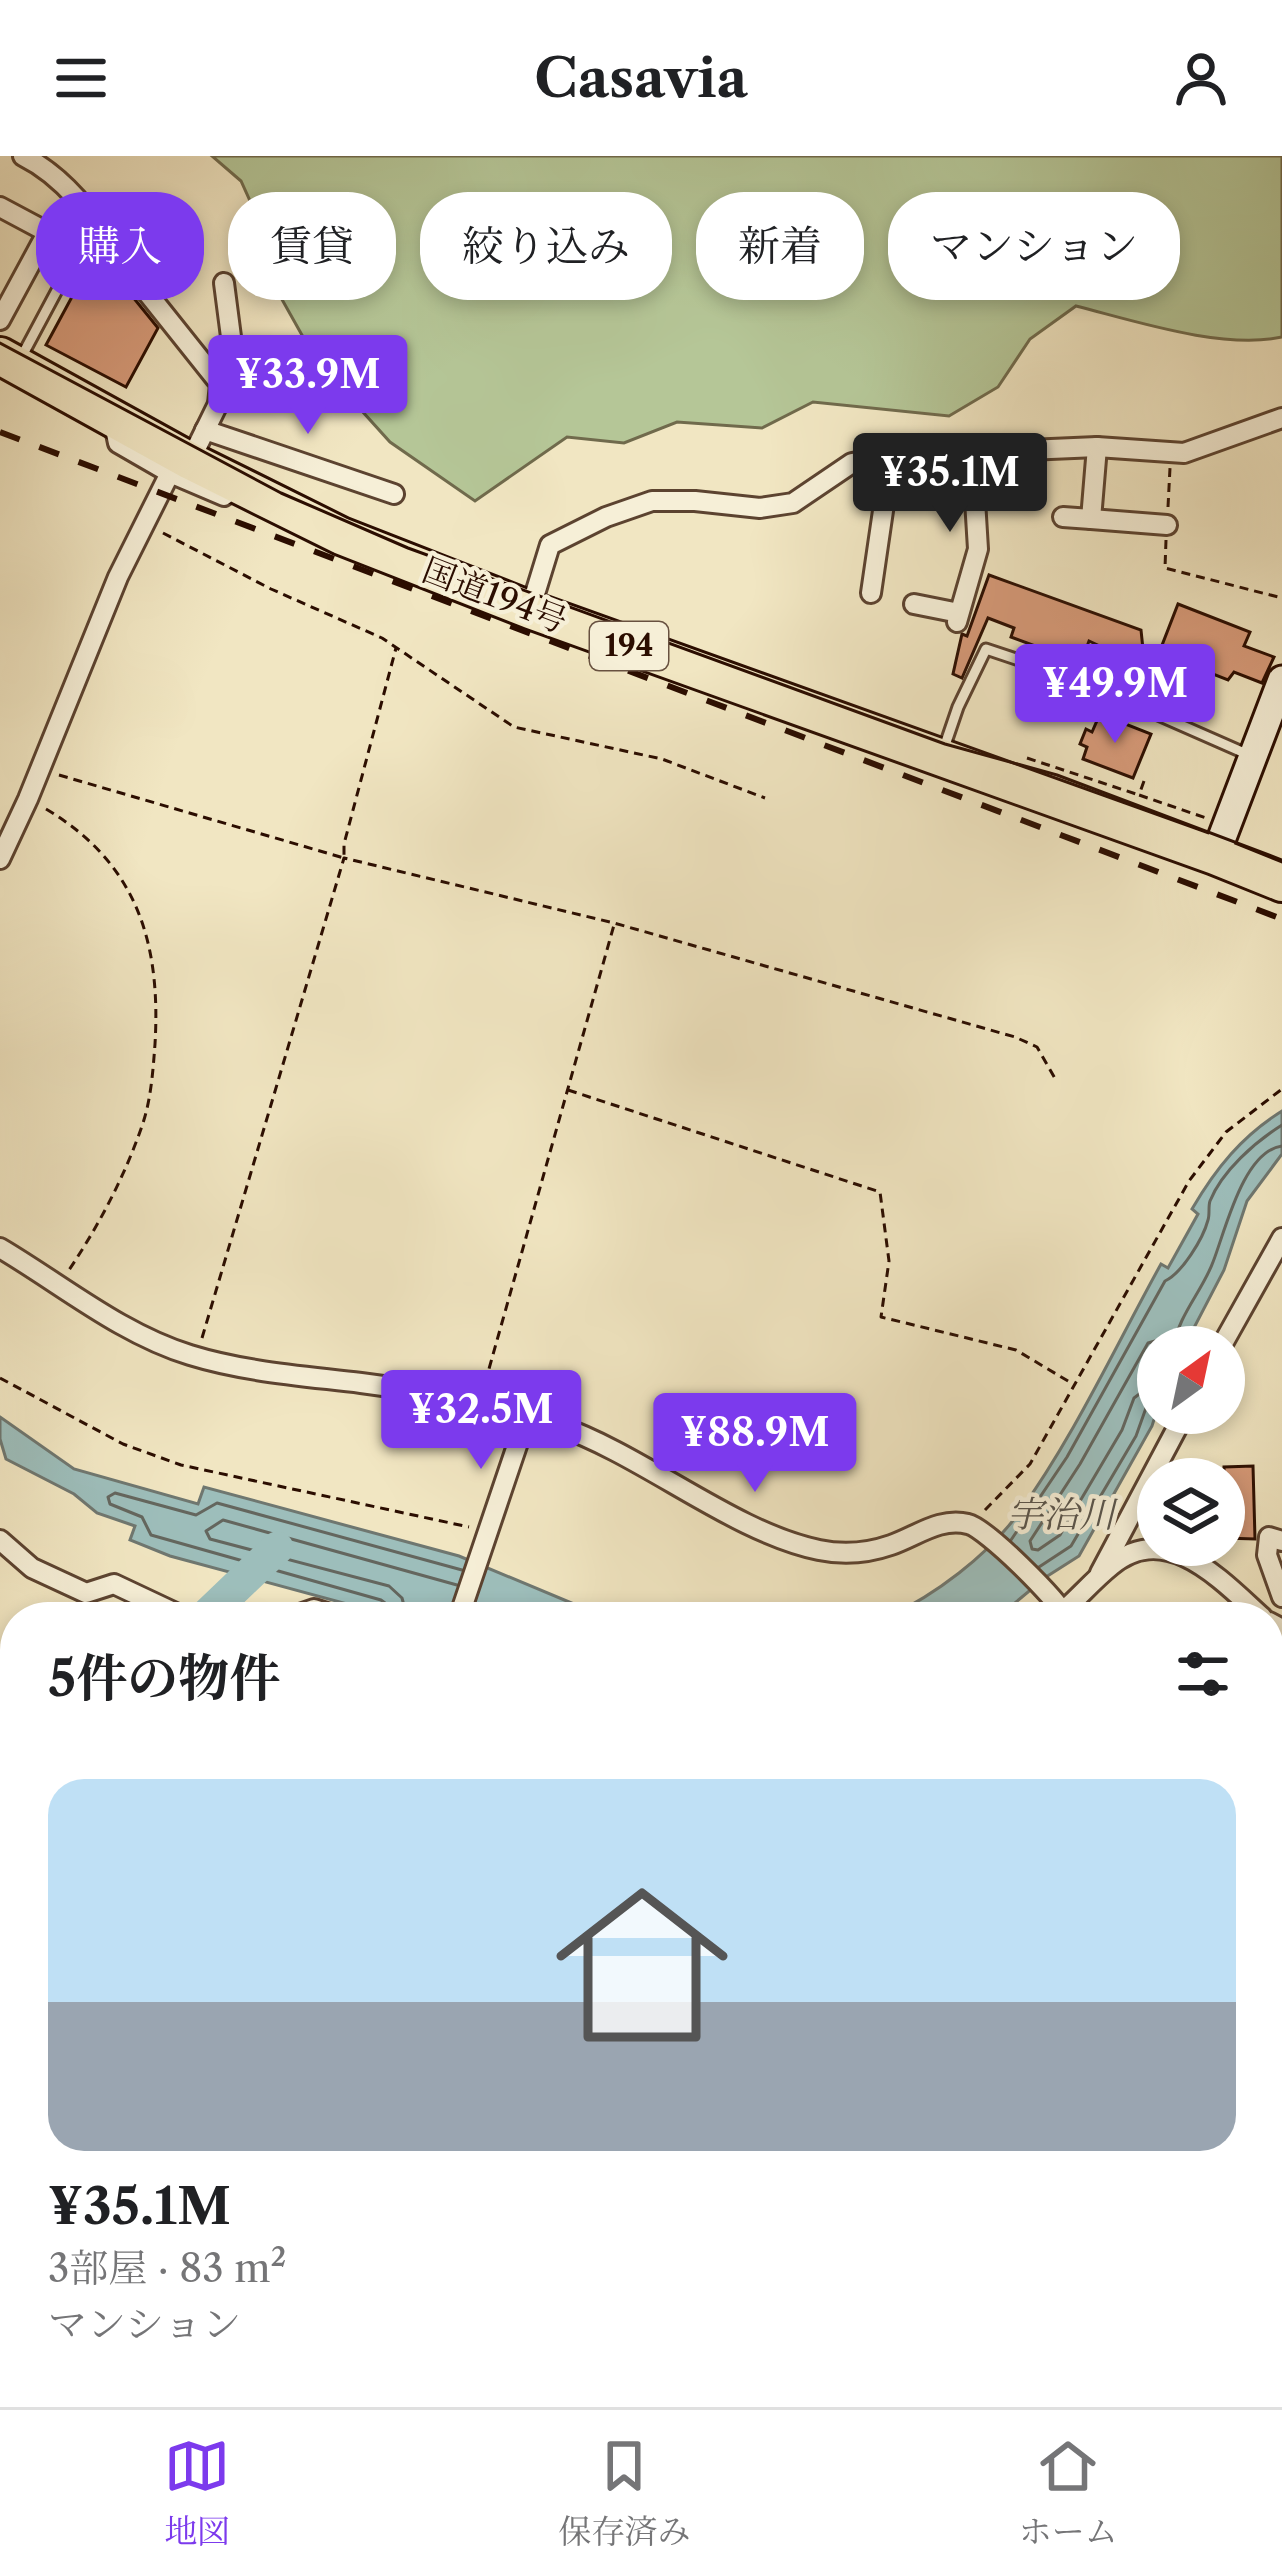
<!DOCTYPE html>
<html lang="ja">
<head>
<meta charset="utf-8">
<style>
	body { margin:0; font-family:"Libre Caslon Text","Noto Serif JP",serif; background:#f6f6f6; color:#202124; height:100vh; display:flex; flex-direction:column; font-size:45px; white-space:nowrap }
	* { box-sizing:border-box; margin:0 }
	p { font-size:39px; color:#757577 }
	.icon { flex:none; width:66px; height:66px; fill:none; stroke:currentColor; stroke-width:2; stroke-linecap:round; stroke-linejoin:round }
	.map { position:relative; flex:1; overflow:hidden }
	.sheet { position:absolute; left:0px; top:1446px; width:1284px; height:807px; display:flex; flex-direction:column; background:#fff; border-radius:48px 48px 0 0; box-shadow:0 6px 18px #0003 }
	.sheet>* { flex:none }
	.banner { position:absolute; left:36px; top:36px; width:1212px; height:108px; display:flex; gap:24px }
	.needle { width:78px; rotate:33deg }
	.fabs { position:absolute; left:1137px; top:1170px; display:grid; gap:24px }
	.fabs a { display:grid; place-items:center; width:108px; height:108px; border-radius:50%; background:#fff; box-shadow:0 6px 18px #0003; font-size:60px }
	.price { position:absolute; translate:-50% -102px; padding:0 27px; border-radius:12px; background:#7c3aed; color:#fff; font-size:39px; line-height:78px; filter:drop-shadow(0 3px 6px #0008) }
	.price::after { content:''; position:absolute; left:50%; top:72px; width:36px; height:27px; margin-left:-18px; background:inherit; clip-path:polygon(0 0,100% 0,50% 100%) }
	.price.current { background:#222; color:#fff }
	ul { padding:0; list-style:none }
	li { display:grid; align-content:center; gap:24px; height:636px; padding:0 48px }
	li span { display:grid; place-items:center; height:372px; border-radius:36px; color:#555 }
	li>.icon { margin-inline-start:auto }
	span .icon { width:216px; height:216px; fill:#fffc; stroke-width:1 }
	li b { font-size:51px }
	h2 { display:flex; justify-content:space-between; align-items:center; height:144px; padding:0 48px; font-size:51px }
	.chip { padding:0 42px; border-radius:48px; background:#fff; box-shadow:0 6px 18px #0003; font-size:42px; line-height:108px }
	.chip.current { background:#7c3aed; color:#fff }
	header { display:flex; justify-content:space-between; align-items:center; height:156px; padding:0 48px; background:#fff; font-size:54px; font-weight:700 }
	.tab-bar { display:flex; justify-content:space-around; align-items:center; height:168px; border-top:3px solid #e0e0e0; background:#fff; font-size:33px; color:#757577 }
	.tab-bar a { display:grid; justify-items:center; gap:6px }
	.tab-bar .current { color:#7c3aed }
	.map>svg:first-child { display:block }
</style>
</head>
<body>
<header><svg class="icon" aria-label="menu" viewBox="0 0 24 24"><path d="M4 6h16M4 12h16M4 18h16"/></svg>Casavia<svg class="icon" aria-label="person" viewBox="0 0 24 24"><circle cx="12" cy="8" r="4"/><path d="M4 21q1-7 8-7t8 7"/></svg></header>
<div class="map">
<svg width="1282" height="2251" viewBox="0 0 1282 2251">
	<rect width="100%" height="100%" fill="#f1e6c2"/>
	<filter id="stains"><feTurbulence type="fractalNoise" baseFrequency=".00167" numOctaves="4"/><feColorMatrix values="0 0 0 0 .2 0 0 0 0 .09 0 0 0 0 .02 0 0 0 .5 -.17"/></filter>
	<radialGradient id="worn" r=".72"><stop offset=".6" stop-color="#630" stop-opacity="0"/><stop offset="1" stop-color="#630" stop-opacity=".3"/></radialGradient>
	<g fill="#b5c697" stroke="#706a4c" stroke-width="3">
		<path d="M212,0h1070v181c-59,13 -147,-16 -206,-31l-46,33 -32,48 -49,29 -136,-14 -51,26 -85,-6 -53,21 -57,-6 -92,64 -85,-59 -74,-82 -41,-73 -10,-53 -24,-53z"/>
		<path d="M0,1947l15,2v289h559l6,13h-580z"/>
		<path d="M798,2238h133l19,13h-156z"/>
	</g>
	<g fill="#9dbebb" stroke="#6f7770" stroke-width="3">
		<path d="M1282,955v43l-35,47 -23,69 -40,77h-26v60l-6,19 -73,130 -33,21 -48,40h-110c47,-22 99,-61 130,-103 56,-77 97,-167 143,-250l7,4 30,-54 -6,-5c24,-41 50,-73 90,-98z"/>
		<path d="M0,1261l74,52 124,35 6,-17 255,69 146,61h-210l-225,-61 -40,-16 5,-14 -38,-13 -23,-19 -68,-35 -6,-20z"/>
	</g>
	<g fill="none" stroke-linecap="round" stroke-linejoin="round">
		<g stroke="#64665e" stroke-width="3">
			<path d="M1174,1191c3,-30 29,-57 39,-85 12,-30 30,-111 69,-116"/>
			<path d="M1158,1230l-12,3 -12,9 -12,32 -62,105 -22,15 -6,-1 -2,-8 50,-77 68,-121 7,-2 4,6"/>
			<path d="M1011,1384l56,-83 98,-176c17,-8 38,-42 43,-61 2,-6 0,-13 2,-19 12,-30 45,-59 72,-76"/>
			<path d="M1039,1411l32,-21 65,-110 10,-28 12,-7"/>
			<path d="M392,1461l-3,-11 -8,-6 -230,-65 -9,-18 -32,-13 -2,-7 7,-4 81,22 21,-12 245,67"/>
			<path d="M407,1461l-5,-19 -13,-12 -179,-47 -4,-8 17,-11 234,65"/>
		</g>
		<path stroke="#9dbebb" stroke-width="33" d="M205,1461l72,-69"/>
	</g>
	<g fill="#d79a79" stroke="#2b0d00" stroke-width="3">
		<path d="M87,113l41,22 30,37 -32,59 -80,-42z"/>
		<path d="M989,419l152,55 2,19 -22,7 -32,-15 -8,22 -70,-26 3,-9 -26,-10 -26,60 -9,-4 9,-40 5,2z"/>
		<path d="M1178,448l72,28 -6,14 30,11 -12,26 -28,-11 -6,8 -69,-27z"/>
		<path d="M1100,558l51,20 -18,44 -50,-19 4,-12 -7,-3 6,-15 6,3z"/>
		<path d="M1253,1310l2,73 -31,-1v-71z"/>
	</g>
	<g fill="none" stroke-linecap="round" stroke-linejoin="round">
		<g stroke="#5c4330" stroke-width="15">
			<g id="lane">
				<path d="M22,200l57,-107"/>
				<path d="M944,592l14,-41 28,-58 90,30 173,76"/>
			</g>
		</g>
		<g stroke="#5c4330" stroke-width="24">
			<g id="street">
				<path d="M23,0c50,25 77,73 109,118"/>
				<path d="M0,51l137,73 83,104 -2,20 -28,57"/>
				<path d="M0,164l47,-87"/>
				<path d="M218,248l19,-21 -13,-100"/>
				<path d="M113,263l5,24 52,30"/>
				<path d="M205,274l189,64"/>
				<path d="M1097,291l-6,72 76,6"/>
				<path d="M1063,361l28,2"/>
				<path d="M871,437l20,-137"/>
				<path d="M914,448l45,9"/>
				<path d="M530,454l20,-65 56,-28 46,-16h43l65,7 33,-5 59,-40 39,-7 206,-9 87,6 98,-35"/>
				<path d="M957,466l21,-73 -6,-98"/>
				<path d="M0,703l28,-60 90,-222 52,-104 54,23"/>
				<path d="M0,1092c61,36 121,86 190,107 55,17 114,21 171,28 67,8 131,21 195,42 88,30 176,107 263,125 24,5 49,3 72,-5 26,-9 49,-28 77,-21 18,4 90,76 98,93"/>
				<path d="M1221,1191l61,-109"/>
				<path d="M0,1384l32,28 54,25 28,-9 70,33"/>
				<path d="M1282,1385l-13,-4 -2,18 15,42"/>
				<path d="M1100,1417l85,-160"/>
				<path d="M291,1461l23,-8 25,8"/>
				<path d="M459,1461l68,-201"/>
				<path d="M1056,1461c20,-16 35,-35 55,-51 55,-47 111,15 151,51"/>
				<path d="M1269,1466l13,7"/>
				<path d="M1269,1615l13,-19"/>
				<path d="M1269,1797l10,-112"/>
				<path d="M1269,1818l7,45 6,7"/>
				<path d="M1269,2004l13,-13"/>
				<path d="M1269,2034l13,6"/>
				<path d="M1269,2152l13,5"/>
				<path d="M1269,2207l13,4"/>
			</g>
		</g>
		<g stroke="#2b0d00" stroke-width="33">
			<g id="secondary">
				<path d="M1215,700l67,-176"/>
				<path d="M0,1893l15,14"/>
				<path d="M2,2251l13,-52"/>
			</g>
		</g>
		<g stroke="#2b0d00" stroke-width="42">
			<g id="highway">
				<path d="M0,200l190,105 151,75 189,74 685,246 67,27"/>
				<path d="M0,1730l15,7"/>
				<path d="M1129,2238l47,13"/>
			</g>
		</g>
		<g stroke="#2b0d00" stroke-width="3" stroke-dasharray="9 6" stroke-linecap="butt">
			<path d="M1168,351l2,-39"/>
			<path d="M163,377l108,56 111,49 132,89 148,32 103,39"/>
			<path d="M1166,384l-1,28 117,30"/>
			<path d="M1027,602l112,37"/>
			<path d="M59,619l285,83v-14l52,-196"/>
			<path d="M1144,625l-5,14 67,23"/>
			<path d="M46,653c91,54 115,134 109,235 -2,27 -4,56 -13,82 -18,52 -44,101 -75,147"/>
			<path d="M568,934l312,102 9,69 -8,56 135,33 57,34"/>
			<path d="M202,1182l142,-480 270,65 401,114 22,10 20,35"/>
			<path d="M0,1222l123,66 58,21 288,62"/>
			<path d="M485,1227l129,-458"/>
			<path d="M985,1354l45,-46 159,-283 37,-49 56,-43"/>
		</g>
		<use href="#lane" stroke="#f6efd7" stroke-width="9"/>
		<use href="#street" stroke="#f6efd7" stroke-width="18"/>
		<use href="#secondary" stroke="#f6efd7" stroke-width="27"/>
		<use href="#highway" stroke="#f1e6c2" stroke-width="36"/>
		<path stroke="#2b0d00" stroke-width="3" d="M0,187l281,150 127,55 537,196 112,31 225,85"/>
		<path stroke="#2b0d00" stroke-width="6" stroke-dasharray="21 21" stroke-linecap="butt" d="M0,276l1282,487"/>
	</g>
	<g text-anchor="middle" stroke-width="9" stroke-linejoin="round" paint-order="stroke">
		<rect fill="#f6efd7" stroke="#685140" stroke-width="3" x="590" y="466" width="78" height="48" rx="9"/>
		<g font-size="30" font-weight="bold" fill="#2b0d00">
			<text x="629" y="500">194</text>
		</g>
		<g font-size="33" fill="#2b0d00" stroke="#f6efd7">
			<text transform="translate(495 439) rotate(21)" y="12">国道194号</text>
		</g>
		<g font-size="36" font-style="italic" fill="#59544b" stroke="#f6efd7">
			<text x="1061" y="1371">宇治川</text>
		</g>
	</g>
	<rect width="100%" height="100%" filter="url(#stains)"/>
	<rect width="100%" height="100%" fill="url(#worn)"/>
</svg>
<div class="fabs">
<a><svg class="needle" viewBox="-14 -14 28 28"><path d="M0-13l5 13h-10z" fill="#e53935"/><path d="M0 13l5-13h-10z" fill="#757577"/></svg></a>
<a><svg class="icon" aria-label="layers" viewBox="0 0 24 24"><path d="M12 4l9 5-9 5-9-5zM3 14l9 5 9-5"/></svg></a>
</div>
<b class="price" style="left:308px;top:281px">¥33.9M</b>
<b class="price current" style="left:950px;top:379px">¥35.1M</b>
<b class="price" style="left:1115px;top:590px">¥49.9M</b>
<b class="price" style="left:481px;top:1316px">¥32.5M</b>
<b class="price" style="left:755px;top:1339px">¥88.9M</b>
<div class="banner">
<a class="chip current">購入</a>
<a class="chip">賃貸</a>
<a class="chip">絞り込み</a>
<a class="chip">新着</a>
<a class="chip">マンション</a>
</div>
<section class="sheet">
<h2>5件の物件<svg class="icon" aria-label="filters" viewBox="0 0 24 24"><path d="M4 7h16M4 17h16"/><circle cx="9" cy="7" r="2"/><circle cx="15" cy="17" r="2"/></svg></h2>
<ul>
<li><span style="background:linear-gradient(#bfe0f5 60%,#9aa5b1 0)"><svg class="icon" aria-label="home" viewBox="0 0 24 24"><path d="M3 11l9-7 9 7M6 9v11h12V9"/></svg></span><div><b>¥35.1M</b><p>3部屋 · 83 m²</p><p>マンション</p></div></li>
</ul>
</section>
</div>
<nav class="tab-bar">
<a class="current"><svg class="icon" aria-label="map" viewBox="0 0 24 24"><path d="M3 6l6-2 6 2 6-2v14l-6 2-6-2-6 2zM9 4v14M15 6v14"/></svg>地図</a>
<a><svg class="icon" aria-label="saved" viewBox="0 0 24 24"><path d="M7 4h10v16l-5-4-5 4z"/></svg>保存済み</a>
<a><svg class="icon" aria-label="home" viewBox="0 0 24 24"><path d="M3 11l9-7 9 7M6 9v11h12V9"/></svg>ホーム</a>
</nav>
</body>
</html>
